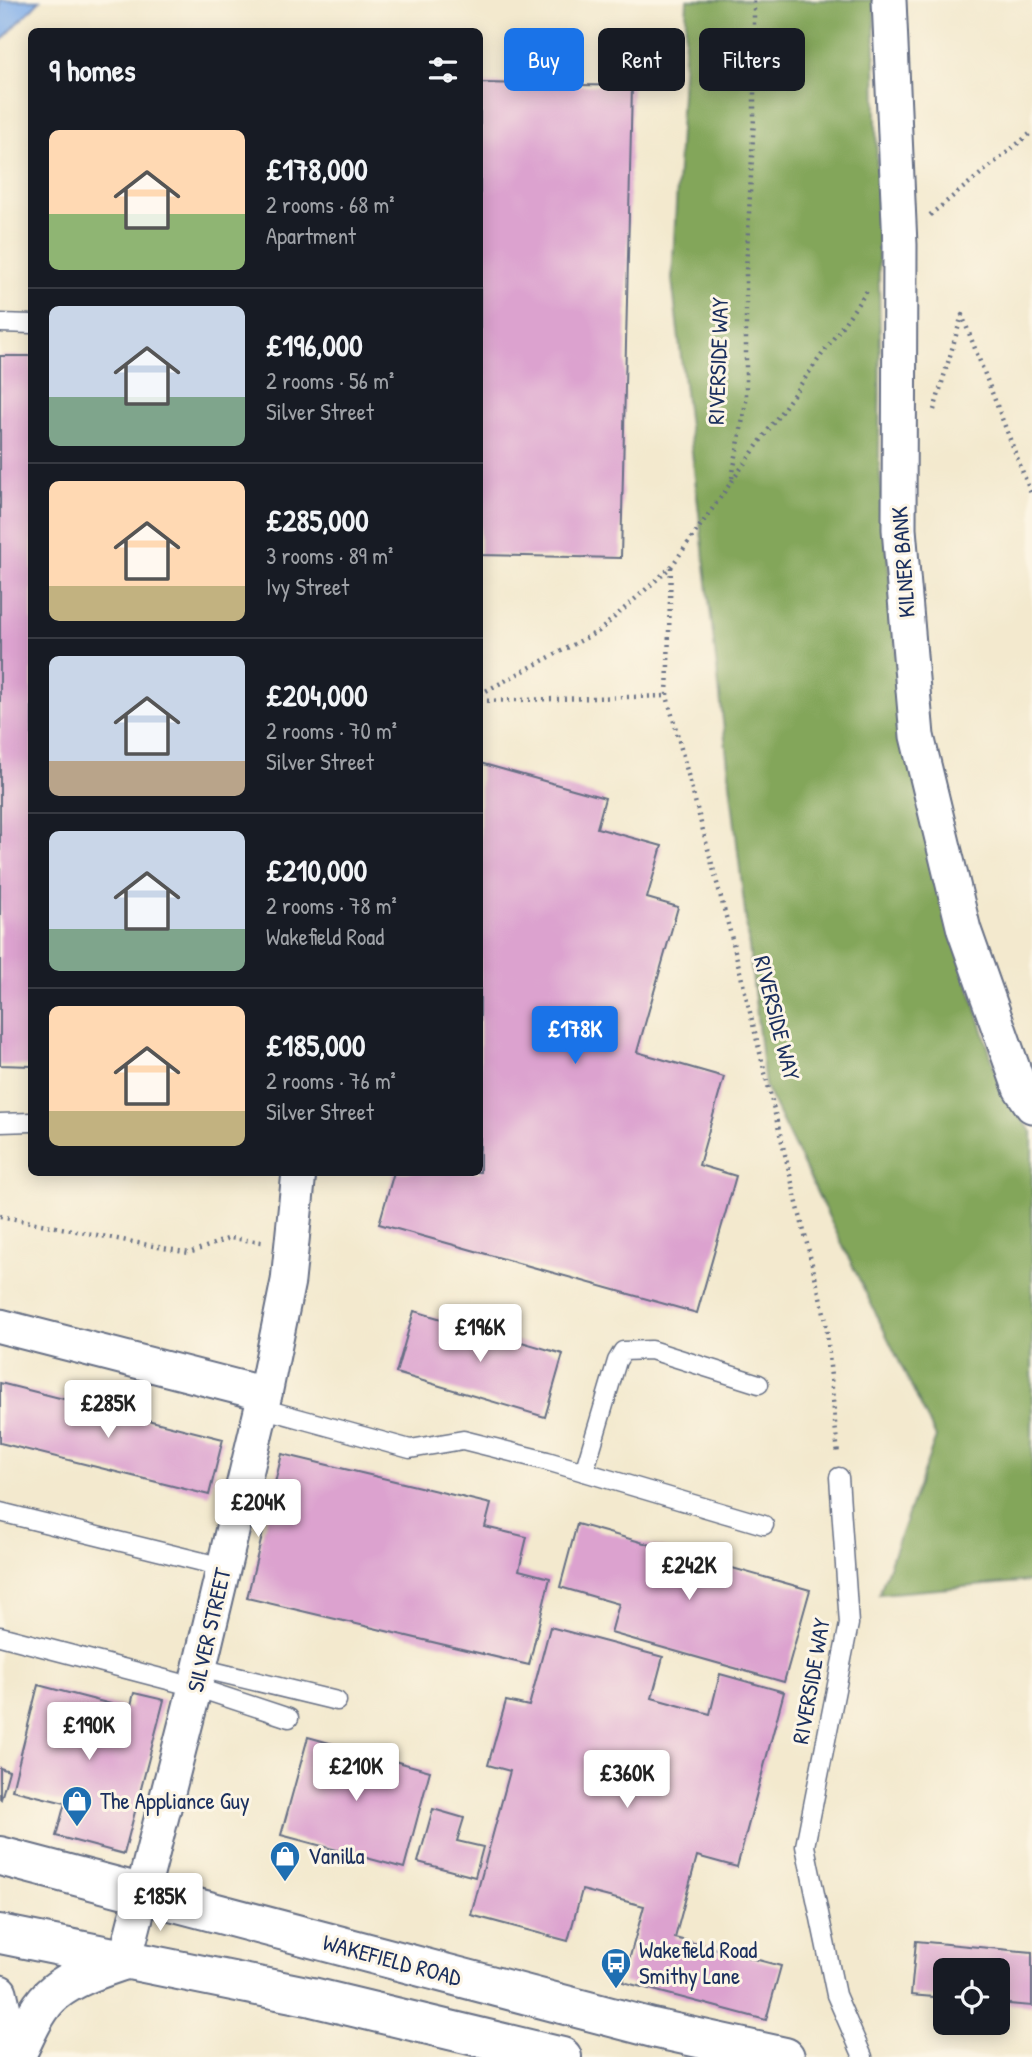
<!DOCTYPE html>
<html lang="en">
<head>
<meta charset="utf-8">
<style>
	body { margin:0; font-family:"Patrick Hand",sans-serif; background:#20242c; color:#f1f3f6; height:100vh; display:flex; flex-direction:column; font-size:26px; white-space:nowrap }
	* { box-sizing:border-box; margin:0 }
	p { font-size:23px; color:#9ea1a6 }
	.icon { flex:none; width:38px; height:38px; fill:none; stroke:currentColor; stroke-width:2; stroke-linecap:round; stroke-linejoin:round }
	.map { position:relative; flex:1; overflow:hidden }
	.details { position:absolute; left:28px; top:28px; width:455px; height:1148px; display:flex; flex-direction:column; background:#171b24; border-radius:10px; box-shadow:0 4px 18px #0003 }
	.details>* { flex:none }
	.hud { position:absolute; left:504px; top:28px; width:422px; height:63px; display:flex; gap:14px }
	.fabs { position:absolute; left:933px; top:1958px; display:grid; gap:14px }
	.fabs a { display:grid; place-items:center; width:77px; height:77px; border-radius:10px; background:#171b24; box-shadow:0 4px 18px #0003; font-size:35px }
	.price { position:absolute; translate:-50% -60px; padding:0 16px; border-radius:7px; background:#fff; color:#222; font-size:23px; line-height:46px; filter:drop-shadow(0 2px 4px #0008) }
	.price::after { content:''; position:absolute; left:50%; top:42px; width:21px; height:16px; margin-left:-10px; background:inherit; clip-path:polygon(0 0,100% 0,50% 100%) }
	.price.selected { background:#1a73e8; color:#fff }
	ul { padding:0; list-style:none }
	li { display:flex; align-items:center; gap:21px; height:175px; padding:0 21px }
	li+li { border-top:2px solid #363941 }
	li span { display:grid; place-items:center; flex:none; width:196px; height:140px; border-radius:10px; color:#555 }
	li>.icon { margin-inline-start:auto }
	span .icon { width:84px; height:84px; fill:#fffc; stroke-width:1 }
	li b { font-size:30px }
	h2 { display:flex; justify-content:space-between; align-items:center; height:84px; padding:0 21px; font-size:30px }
	.tag { padding:0 24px; border-radius:10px; background:#171b24; box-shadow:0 4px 18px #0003; font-size:24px; line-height:63px }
	.tag.selected { background:#1a73e8; color:#fff }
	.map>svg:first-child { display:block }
</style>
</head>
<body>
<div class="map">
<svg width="1032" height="2057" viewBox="0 0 1032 2057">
	<rect width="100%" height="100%" fill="#fcf5e5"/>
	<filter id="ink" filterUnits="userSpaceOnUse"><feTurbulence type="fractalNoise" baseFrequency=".0143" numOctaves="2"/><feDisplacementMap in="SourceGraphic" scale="14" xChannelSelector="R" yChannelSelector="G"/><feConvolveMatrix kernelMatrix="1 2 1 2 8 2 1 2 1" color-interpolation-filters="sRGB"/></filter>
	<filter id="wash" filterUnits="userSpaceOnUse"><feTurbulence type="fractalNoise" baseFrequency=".00686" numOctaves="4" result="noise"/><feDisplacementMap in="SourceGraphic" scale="28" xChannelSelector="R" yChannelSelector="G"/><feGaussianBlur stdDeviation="1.57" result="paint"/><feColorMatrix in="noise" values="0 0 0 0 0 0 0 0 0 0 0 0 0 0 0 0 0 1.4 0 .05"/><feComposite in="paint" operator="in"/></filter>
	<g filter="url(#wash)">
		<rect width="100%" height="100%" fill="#f3e9ce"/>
		<path fill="#83a65a" stroke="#4f6a5c" stroke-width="2" d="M687,0h187l6,338 -1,124 25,275 45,184 54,174 29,37v449l-153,13 57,-157 -171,-351 -93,-807z"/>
		<path fill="#80aeea" stroke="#4e6ea4" stroke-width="2" d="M0,0h40l-40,42z"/>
		<g id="blocks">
			<g fill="#dca2cf">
				<path d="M480,83l152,3 -11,472 -141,-3z"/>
				<path d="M0,356h32v710l-32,-1z"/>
				<path d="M480,763l125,35 -8,30 65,18 -15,52 31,9 -41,145 87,25 -25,88 37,11 -39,137 -318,-89 15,-52h86z"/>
				<path d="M414,1311l149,43 -18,63 -149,-44z"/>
				<path d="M0,1383l223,56 -14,56 -209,-52z"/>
				<path d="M282,1454l209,50 -6,23 42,10 -8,33 31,8 -21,87 -282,-67z"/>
				<path d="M577,1524l233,66 -26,92 -173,-49 8,-29 -59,-17z"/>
				<path d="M550,1627l113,30 -11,41 58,16 10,-40 64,18 -47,175 -40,-11 -22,82 106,28 -15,54 -143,-38 21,-76 -62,-16 -14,51 -97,-26 39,-144 -22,-6 18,-64 23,5z"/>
				<path d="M38,1685l92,24 4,-16 30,7 -40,154 -68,-18 9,-33 -53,-13z"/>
				<path d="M308,1737l122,34 -26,97 -123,-33z"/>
				<path d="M0,1768l9,3 -8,28 -1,-1z"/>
				<path d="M433,1809l31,9 -7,23 26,6 -8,30 -57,-15z"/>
				<path d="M916,1941l116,11v54l-34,-3v-33h-53v28l-34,-3z"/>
			</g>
		</g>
	</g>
	<g filter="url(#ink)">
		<use href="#blocks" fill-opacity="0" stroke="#677085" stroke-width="2"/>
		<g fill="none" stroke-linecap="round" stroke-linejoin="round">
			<g stroke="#677085" stroke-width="21">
				<g id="service">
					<path d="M0,323l32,1"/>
					<path d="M0,1123l32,-1"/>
					<path d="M261,1408l149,41 53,-9 84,21 217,64"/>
					<path d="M584,1472l33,-111 6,-10 28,-1 108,34"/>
					<path d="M839,1477l10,147 -44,222 31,149 27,62"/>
					<path d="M0,1512l223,55"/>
					<path d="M0,1636l195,51 94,31"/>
					<path d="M200,1668l137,33"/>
				</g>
			</g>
			<g stroke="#677085" stroke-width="37">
				<g id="minor">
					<path d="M889,0l11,245 -1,284 18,207 47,194 56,158 12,18"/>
					<path d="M0,1326l265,68"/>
					<path d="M125,1960l70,-273 70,-293 23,-113 11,-109"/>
					<path d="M0,1992l5,22v43"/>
				</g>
			</g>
			<g stroke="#677085" stroke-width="42">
				<g id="trunk">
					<path d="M0,1856l653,172 132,29"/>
					<path d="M0,1934l312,63 250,60"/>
					<path d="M15,2057c11,-21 21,-50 40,-65 20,-16 47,-24 70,-32"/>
				</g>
			</g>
			<g stroke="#677085" stroke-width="4.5" stroke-dasharray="2 5" stroke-linecap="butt">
				<path d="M930,215l102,-83"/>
				<path d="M934,410l28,-95 70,181"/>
				<path d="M732,478l14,-76v-131l8,-154v-117"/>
				<path d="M671,567l-4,129 65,243 94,382 12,135"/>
				<path d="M480,694l119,-63 72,-64 196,-276"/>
				<path d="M480,701l187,-5"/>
				<path d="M0,1216l189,37 41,-15 32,4"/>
			</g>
			<use href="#service" stroke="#fff" stroke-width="18"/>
			<use href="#minor" stroke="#fff" stroke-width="33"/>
			<use href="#trunk" stroke="#fff" stroke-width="38"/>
		</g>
	</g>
	<defs>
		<g id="shop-pin" transform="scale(1.575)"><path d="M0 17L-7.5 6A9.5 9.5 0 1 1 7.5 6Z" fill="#1f6fb2" stroke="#fcf5e5"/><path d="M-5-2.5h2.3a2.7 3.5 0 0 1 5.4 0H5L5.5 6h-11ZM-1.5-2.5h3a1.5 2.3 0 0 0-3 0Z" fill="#fff"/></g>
		<g id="bus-pin" transform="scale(1.575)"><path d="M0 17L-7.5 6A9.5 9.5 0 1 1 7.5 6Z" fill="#1f6fb2" stroke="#fcf5e5"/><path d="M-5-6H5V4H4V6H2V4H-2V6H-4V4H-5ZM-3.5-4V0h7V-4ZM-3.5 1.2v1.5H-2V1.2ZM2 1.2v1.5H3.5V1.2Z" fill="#fff"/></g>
	</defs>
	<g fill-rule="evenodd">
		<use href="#shop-pin" x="77" y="1801"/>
		<use href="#shop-pin" x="285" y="1856"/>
		<use href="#bus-pin" x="616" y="1963"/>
	</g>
	<g text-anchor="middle" stroke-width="6" stroke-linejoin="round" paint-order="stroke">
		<g font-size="23" fill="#1b2f5e" stroke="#fcf5e5">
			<text transform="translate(718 361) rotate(-88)" y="8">RIVERSIDE WAY</text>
			<text transform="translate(903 562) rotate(-94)" y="8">KILNER BANK</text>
			<text transform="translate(777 1018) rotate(76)" y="8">RIVERSIDE WAY</text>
			<text transform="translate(209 1630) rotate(-77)" y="8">SILVER STREET</text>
			<text transform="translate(811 1681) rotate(-80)" y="8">RIVERSIDE WAY</text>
			<text transform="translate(392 1960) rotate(15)" y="8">WAKEFIELD ROAD</text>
		</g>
		<g font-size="23" fill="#1b2f5e" stroke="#fcf5e5" text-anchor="start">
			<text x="100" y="1809">The Appliance Guy</text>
			<text x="308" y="1864">Vanilla</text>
			<text x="639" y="1958">Wakefield Road<tspan x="639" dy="26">Smithy Lane</tspan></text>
		</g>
	</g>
</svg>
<div class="fabs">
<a><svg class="icon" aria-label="locate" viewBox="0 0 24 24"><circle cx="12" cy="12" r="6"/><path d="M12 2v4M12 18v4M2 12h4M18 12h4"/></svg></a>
</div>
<b class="price selected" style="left:575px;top:1066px">£178K</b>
<b class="price" style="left:480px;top:1364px">£196K</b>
<b class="price" style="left:108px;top:1440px">£285K</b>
<b class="price" style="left:258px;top:1539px">£204K</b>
<b class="price" style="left:689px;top:1602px">£242K</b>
<b class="price" style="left:89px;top:1762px">£190K</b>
<b class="price" style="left:356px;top:1803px">£210K</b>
<b class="price" style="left:627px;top:1810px">£360K</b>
<b class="price" style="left:160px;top:1933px">£185K</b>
<div class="hud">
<a class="tag selected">Buy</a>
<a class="tag">Rent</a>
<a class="tag">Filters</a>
</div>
<section class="details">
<h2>9 homes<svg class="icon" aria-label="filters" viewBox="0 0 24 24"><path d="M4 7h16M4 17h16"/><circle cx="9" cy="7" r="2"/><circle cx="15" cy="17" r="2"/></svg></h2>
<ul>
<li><span style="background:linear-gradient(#ffd9b3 60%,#8fb573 0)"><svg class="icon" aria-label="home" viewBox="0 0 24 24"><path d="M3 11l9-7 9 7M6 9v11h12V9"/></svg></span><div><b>£178,000</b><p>2 rooms · 68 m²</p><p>Apartment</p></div></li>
<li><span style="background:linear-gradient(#c9d6e8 65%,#7fa58c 0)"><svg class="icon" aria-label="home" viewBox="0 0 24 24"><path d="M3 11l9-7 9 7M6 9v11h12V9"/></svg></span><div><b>£196,000</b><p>2 rooms · 56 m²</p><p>Silver Street</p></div></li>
<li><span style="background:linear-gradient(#ffd9b3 75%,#c2b280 0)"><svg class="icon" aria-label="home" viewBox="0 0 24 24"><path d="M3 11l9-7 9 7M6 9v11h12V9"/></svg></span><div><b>£285,000</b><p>3 rooms · 89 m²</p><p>Ivy Street</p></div></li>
<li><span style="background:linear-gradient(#c9d6e8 75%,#b9a48a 0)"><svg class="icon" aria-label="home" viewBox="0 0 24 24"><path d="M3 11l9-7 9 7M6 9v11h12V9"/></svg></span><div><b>£204,000</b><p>2 rooms · 70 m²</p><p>Silver Street</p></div></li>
<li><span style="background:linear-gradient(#c9d6e8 70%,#7fa58c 0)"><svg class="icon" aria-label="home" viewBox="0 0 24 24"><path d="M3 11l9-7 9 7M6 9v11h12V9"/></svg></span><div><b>£210,000</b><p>2 rooms · 78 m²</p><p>Wakefield Road</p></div></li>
<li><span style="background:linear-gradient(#ffd9b3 75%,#c2b280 0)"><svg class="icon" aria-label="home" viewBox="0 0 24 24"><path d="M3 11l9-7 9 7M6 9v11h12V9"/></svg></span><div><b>£185,000</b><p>2 rooms · 76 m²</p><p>Silver Street</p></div></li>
</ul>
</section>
</div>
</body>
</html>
